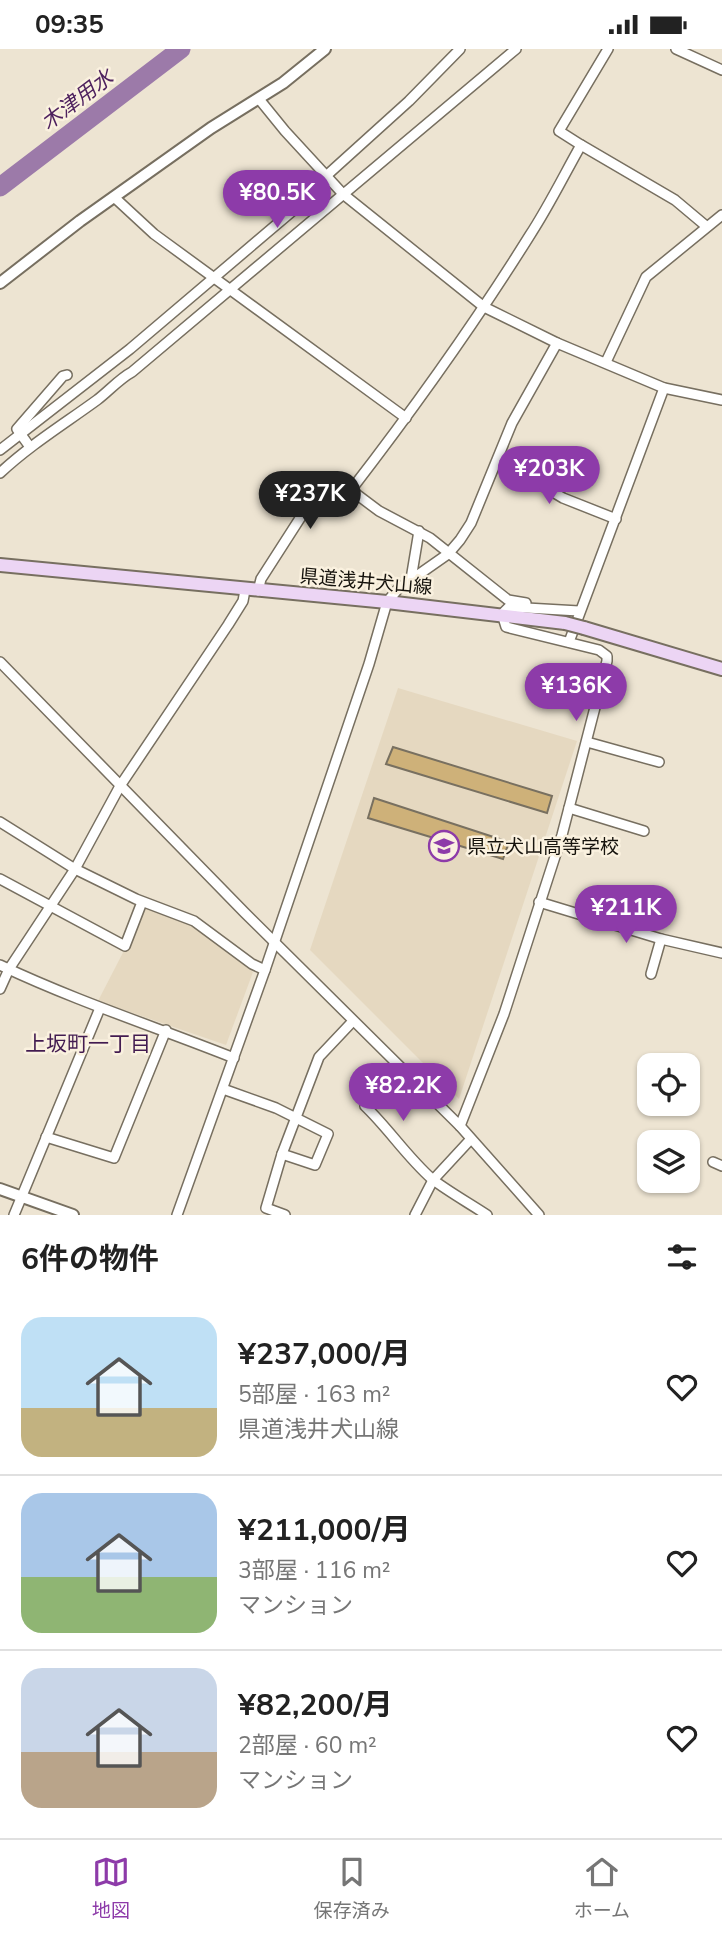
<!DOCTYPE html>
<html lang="ja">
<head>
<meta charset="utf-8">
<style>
	body { margin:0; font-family:"Nunito Sans","Noto Sans JP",sans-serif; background:#f6f6f6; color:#222; height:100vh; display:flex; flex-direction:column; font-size:26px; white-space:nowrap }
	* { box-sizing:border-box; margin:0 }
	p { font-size:23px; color:#767676 }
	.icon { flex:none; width:38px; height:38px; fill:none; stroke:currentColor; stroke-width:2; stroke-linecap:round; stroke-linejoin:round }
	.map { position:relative; height:1166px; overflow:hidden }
	.details { display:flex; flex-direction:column; background:#fff; flex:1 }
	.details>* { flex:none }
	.tools { position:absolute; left:637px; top:1004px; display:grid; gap:14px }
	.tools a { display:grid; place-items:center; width:63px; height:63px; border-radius:14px; background:#fff; box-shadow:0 2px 5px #0004; font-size:35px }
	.price { position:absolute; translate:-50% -60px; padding:0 16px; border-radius:24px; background:#8d3ba9; color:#fff; font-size:23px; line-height:46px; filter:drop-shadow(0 2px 4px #0008) }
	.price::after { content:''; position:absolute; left:50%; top:42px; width:21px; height:16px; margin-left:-10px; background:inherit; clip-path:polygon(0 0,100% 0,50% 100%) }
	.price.on { background:#222; color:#fff }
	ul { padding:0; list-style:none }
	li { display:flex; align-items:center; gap:21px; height:175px; padding:0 21px }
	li+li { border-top:2px solid #e0e0e0 }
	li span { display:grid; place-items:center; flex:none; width:196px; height:140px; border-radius:21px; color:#555 }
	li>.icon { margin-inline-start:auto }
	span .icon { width:84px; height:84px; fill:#fffc; stroke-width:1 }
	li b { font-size:30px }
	h2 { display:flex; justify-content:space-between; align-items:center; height:84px; padding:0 21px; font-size:30px }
	.status { display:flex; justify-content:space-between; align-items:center; height:49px; padding:0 35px; background:#fff; direction:ltr }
	.status svg { height:19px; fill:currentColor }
	.tab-bar { display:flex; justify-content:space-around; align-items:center; height:98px; border-top:2px solid #e0e0e0; background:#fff; font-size:19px; color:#767676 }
	.tab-bar a { display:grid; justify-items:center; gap:4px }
	.tab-bar .on { color:#8d3ba9 }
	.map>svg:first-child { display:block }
</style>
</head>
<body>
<div class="status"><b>09:35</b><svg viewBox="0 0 49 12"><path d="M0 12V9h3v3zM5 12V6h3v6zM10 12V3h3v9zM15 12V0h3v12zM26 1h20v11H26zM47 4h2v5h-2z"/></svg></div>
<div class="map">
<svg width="722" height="1166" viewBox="0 0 722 1166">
	<rect width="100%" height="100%" fill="#ede4d2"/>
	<g fill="#e5d8c0">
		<path d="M398,639l179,53 -118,358 -149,-149z"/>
		<path d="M146,859l51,18 56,46 -27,73 -128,-44z"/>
	</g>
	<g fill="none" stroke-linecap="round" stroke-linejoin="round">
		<path stroke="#9c7aa9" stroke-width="19" d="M0,138l181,-138"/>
	</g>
	<g fill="#ceb179" stroke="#787060" stroke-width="2">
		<path d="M393,698l159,49 -5,17 -161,-49z"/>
		<path d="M374,749l135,44 -6,17 -135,-41z"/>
	</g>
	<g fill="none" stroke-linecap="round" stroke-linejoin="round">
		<g stroke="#776f60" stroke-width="12">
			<g id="minor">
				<path d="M676,0l46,21"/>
				<path d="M259,50l26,32 58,63 141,113 73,36 107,45 58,12"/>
				<path d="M581,96l94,55 31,26"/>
				<path d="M326,127l83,-75 51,-52"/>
				<path d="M114,148l40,37 252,184"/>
				<path d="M606,313l40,-85 76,-62"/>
				<path d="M30,398l-13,-18 46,-53 4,-1"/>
				<path d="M0,401l130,-101 199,-169"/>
				<path d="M498,410l65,39 53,21"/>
				<path d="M0,424c30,-28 64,-49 97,-73 12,-9 22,-21 35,-28l384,-323"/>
				<path d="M351,441c64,-83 124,-167 179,-255 19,-29 34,-60 51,-90l-22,-14 49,-82"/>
				<path d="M411,530l8,-48"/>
				<path d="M258,542l3,-12 43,-67 23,-31 21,12 3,-3 28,21 51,27 78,62 18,3"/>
				<path d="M569,593l95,-254"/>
				<path d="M0,613l245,251 215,213 79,89"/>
				<path d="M587,693l72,20"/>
				<path d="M569,759l75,23"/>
				<path d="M0,773l75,47 61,30 58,22 58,43 13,6"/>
				<path d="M0,830l125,67 17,-44"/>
				<path d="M539,853l122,37 61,14"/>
				<path d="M0,916c76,36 156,62 234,93"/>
				<path d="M651,925l10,-35"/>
				<path d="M0,940l9,-20 66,-100 45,-83 108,-161 15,-24 2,-11"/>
				<path d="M403,1021l-26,21 -12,15c24,23 42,51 67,73 17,13 37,24 55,36"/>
				<path d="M223,1040l53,19 52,26 -13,31 -33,-11 37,-97 34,-36"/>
				<path d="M460,1077l44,-112 58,-179 45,-174v-5l-8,-6 -93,-23 -4,-13 7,-7 70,4"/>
				<path d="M46,1088l68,21 52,-128"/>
				<path d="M282,1105l-16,54 19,7"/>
				<path d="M713,1113l9,4"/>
				<path d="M14,1166l86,-207"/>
				<path d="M177,1166l88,-245 104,-306 18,-62 11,-13 50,-35 12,-14 11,-17 41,-100 45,-80"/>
				<path d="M415,1166l18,-35 37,-40"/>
			</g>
		</g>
		<g stroke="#776f60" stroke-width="14">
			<g id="tertiary">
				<path d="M0,234l80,-62 131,-93 72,-45 42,-34"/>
				<path d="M0,1140l73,26"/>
			</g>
		</g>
		<g stroke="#776f60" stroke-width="16">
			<g id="secondary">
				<path d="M0,516l387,37 178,21"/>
				<path d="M584,579l138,41"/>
			</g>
		</g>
		<use href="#minor" stroke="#fff" stroke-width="9"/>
		<use href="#tertiary" stroke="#fff" stroke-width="10"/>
		<use href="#secondary" stroke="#ecd5f4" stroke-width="12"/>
		<g stroke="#776f60" stroke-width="16" stroke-linecap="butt">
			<path id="secondary-bridge" d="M565,574l19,5"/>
		</g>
		<use href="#secondary-bridge" stroke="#ecd5f4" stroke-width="12"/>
	</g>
	<defs>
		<g id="school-ring" transform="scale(1.575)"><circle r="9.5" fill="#faf1df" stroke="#8d3ba9" stroke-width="1.5"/><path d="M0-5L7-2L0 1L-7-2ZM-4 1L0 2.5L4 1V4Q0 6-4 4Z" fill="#8d3ba9"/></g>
	</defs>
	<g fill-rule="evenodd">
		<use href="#school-ring" x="444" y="797"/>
	</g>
	<g text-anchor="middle" stroke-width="5" stroke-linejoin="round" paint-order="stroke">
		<g font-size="19" fill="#16130d" stroke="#faf1df">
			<text transform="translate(366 532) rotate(5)" y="7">県道浅井犬山線</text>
		</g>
		<g font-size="19" fill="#16130d" stroke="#faf1df" text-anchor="start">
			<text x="467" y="804">県立犬山高等学校</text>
		</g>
		<g font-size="21" font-style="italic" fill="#4e215e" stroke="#faf1df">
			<text transform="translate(77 51) rotate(-37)" y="7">木津用水</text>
		</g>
		<g font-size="21" fill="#421b50" stroke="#faf1df">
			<text x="88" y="1002">上坂町一丁目</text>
		</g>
	</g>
</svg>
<div class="tools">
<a><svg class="icon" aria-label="locate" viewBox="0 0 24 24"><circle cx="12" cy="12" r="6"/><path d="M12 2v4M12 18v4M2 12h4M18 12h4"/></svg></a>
<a><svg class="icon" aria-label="layers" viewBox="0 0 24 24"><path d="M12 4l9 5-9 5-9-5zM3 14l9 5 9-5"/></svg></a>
</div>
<b class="price" style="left:277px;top:181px">¥80.5K</b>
<b class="price" style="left:549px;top:457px">¥203K</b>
<b class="price on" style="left:310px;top:482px">¥237K</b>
<b class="price" style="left:576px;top:674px">¥136K</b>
<b class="price" style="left:626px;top:896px">¥211K</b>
<b class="price" style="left:403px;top:1074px">¥82.2K</b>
</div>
<section class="details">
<h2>6件の物件<svg class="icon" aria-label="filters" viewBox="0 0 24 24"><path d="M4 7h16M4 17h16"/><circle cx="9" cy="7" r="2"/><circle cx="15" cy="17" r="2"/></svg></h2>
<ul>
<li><span style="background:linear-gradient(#bfe0f5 65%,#c2b280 0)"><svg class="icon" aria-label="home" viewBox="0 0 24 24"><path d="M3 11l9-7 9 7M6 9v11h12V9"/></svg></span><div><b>¥237,000/月</b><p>5部屋 · 163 m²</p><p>県道浅井犬山線</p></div><svg class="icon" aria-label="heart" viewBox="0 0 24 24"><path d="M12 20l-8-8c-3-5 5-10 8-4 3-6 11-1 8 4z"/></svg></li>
<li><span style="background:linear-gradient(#a9c7e8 60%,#8fb573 0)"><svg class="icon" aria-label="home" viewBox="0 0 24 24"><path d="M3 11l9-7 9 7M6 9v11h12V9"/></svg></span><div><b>¥211,000/月</b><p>3部屋 · 116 m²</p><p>マンション</p></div><svg class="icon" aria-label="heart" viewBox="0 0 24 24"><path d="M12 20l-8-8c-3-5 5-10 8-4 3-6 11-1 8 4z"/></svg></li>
<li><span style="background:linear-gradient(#c9d6e8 60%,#b9a48a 0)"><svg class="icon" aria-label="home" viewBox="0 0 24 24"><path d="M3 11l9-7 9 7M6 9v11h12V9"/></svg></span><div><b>¥82,200/月</b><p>2部屋 · 60 m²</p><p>マンション</p></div><svg class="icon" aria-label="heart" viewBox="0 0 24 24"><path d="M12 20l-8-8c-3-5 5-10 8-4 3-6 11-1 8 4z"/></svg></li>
</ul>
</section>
<nav class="tab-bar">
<a class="on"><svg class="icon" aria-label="map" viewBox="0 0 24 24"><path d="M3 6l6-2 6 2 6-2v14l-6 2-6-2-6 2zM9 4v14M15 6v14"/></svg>地図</a>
<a><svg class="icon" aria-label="saved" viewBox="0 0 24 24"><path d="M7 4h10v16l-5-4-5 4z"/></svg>保存済み</a>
<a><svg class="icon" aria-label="home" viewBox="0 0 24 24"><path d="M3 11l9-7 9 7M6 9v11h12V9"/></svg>ホーム</a>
</nav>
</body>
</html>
